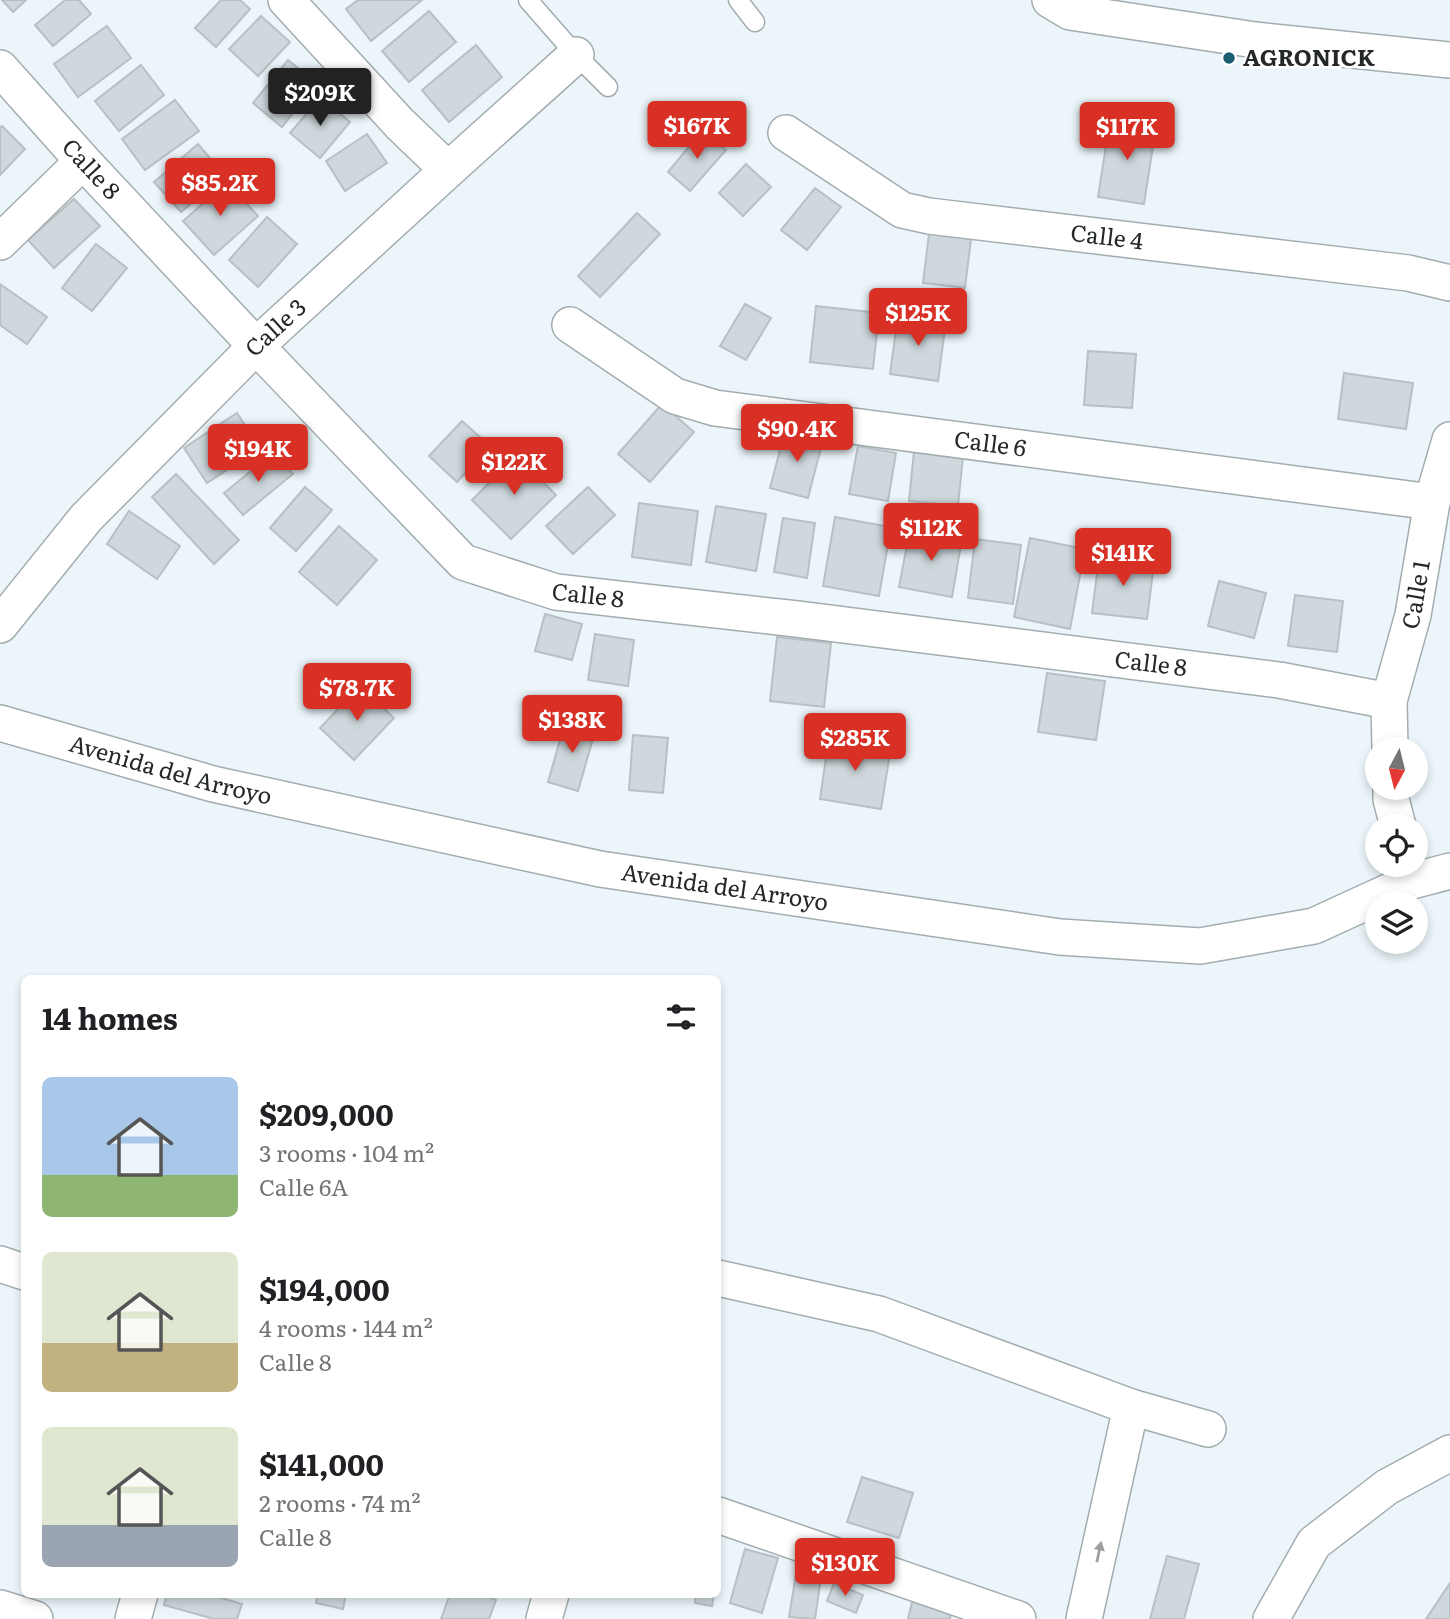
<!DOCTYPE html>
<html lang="en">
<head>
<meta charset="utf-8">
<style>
	body { margin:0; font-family:Literata,serif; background:#f6f6f6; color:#202124; height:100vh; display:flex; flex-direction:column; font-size:26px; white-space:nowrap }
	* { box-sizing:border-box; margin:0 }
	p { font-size:23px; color:#757577 }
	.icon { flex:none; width:38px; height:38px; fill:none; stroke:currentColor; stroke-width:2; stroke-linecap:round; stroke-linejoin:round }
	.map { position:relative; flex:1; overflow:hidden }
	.details { position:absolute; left:21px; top:975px; width:700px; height:623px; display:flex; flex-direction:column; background:#fff; border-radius:10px; box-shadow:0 4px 10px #0003 }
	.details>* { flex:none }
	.needle { width:46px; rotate:187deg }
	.buttons { position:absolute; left:1365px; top:737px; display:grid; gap:14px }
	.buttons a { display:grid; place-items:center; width:63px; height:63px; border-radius:50%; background:#fff; box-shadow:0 4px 10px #0003; font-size:35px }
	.price { position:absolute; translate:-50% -60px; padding:0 16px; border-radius:7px; background:#d93025; color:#fff; font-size:23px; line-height:46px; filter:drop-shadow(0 2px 4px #0008) }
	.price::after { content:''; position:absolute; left:50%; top:42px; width:21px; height:16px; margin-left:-10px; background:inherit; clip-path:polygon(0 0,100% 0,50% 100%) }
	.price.on { background:#222; color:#fff }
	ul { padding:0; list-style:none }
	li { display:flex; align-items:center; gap:21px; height:175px; padding:0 21px }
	li span { display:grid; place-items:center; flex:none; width:196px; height:140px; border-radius:10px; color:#555 }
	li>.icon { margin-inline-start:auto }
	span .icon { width:84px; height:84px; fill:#fffc; stroke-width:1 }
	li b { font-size:30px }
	h2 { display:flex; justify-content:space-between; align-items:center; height:84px; padding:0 21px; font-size:30px }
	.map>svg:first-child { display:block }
</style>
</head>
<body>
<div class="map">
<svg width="1450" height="1619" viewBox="0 0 1450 1619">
	<rect width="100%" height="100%" fill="#ecf6fa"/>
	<g fill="#cfd9dd" stroke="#b7c1c4" stroke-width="2">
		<path d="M2,0h24l-13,12z"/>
		<path d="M65,0h14l12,14 -38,32 -18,-21z"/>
		<path d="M221,0h19l10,9 -34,38 -21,-19z"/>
		<path d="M358,0h64l-51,41 -25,-32z"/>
		<path d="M429,11l27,31 -47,40 -27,-31z"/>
		<path d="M261,16l29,26 -32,34 -29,-27z"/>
		<path d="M107,26l24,32 -53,39 -24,-33z"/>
		<path d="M476,45l26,32 -53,45 -27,-32z"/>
		<path d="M288,60l29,23 -35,44 -29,-24z"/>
		<path d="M141,65l23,30 -45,36 -24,-30z"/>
		<path d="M321,97l29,25 -30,36 -30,-25z"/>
		<path d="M175,100l24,31 -54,39 -23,-31z"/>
		<path d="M1110,120l46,7 -12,77 -46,-7z"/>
		<path d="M2,126l23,23 -25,26v-47z"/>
		<path d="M703,130l23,20 -36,41 -22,-19z"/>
		<path d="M367,134l20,29 -42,28 -19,-30z"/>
		<path d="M198,144l26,31 -43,37 -27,-30z"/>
		<path d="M746,164l25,23 -28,29 -24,-23z"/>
		<path d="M227,182l31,34 -44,39 -31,-34z"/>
		<path d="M815,188l26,19 -34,43 -26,-20z"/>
		<path d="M74,199l26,27 -46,42 -26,-28z"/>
		<path d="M637,213l23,21 -60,63 -22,-21z"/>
		<path d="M267,217l30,27 -39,43 -29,-27z"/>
		<path d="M929,234l42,5 -6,49 -42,-5z"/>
		<path d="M96,244l31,24 -35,43 -30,-23z"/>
		<path d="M0,284l47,33 -20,27 -27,-19z"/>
		<path d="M745,304l26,14 -25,42 -26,-14z"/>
		<path d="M816,306l63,7 -6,56 -63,-7z"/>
		<path d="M898,315l48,6 -8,60 -48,-7z"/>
		<path d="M1088,351l48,3 -4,54 -48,-3z"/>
		<path d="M1344,373l69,10 -7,46 -68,-10z"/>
		<path d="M662,404l32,28 -44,50 -32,-28z"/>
		<path d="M237,413l23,35 -53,35 -23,-35z"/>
		<path d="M462,421l28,25 -33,36 -28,-26z"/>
		<path d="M785,431l38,9 -15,58 -38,-10z"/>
		<path d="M858,446l38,7 -8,48 -39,-7z"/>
		<path d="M914,451l49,5 -5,50 -49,-5z"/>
		<path d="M274,452l19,22 -50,41 -19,-22z"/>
		<path d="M517,455l39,40 -45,44 -39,-39z"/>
		<path d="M176,474l63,66 -25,24 -62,-67z"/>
		<path d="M305,487l27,23 -36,41 -26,-23z"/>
		<path d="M588,487l27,28 -42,39 -27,-28z"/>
		<path d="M639,503l59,8 -7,54 -59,-8z"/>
		<path d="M716,506l50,8 -10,57 -50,-9z"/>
		<path d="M129,511l51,35 -23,33 -50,-35z"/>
		<path d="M835,517l56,10 -12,69 -56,-10z"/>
		<path d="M783,518l32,5 -8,55 -33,-6z"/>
		<path d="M339,526l38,34 -40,45 -38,-33z"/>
		<path d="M910,529l52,10 -10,58 -53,-10z"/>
		<path d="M1030,538l55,11 -15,80 -56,-12z"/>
		<path d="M975,539l46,6 -8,59 -45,-6z"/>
		<path d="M1099,557l55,7 -7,55 -55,-6z"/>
		<path d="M1219,581l47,12 -12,45 -46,-12z"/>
		<path d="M1295,595l48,6 -6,51 -49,-6z"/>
		<path d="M545,614l37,10 -10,36 -37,-9z"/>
		<path d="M595,634l39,6 -6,46 -40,-6z"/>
		<path d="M777,637l54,6 -7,64 -54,-6z"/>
		<path d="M1047,673l58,8 -9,59 -58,-8z"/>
		<path d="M360,686l34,32 -40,42 -34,-32z"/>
		<path d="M566,719l30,9 -18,63 -30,-9z"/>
		<path d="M633,735l35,3 -5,55 -34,-3z"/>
		<path d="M829,737l62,10 -10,62 -61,-10z"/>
		<path d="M862,1477l51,16 -14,45 -52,-16z"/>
		<path d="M745,1549l33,9 -16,55 -32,-10z"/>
		<path d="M1167,1556l32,8 -15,55h-34z"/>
		<path d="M797,1568l25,3 -7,48 -26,-2z"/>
		<path d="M834,1583l29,12 -7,18 -29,-12z"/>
		<path d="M1450,1583v36h-24z"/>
		<path d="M167,1594h41l34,10 -5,15h-23l-50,-14z"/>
		<path d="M317,1594h29l-3,15 -27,-6z"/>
		<path d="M450,1594h31l15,6 -7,19h-48z"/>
		<path d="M696,1594h18l-2,12 -17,-3z"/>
		<path d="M913,1598l39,10 -2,11h-42z"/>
	</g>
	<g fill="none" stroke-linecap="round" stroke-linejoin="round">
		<g stroke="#a3adb0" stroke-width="21">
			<g id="lane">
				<path d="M528,0l48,55 32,32"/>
				<path d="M738,0l17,22"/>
			</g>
		</g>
		<g stroke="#a3adb0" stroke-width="38">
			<g id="street">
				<path d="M286,0l114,124 48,46"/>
				<path d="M1050,0l20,12 185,28 195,20"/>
				<path id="s1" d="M0,68l83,93 173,185 207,216 93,30 241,27 482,61 110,21"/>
				<path id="s2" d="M786,133l116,77 27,6 479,57 42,10"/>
				<path d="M0,242l83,-81"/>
				<path id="s3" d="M570,325l105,71 40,12 717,94"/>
				<path id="s4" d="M0,625l86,-107 170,-172 192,-176 128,-115"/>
				<path id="s5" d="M0,723l213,61 387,85 460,68 140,9 114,-20 98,-45 38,-10"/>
				<path id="s6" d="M1390,749l-1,-48 24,-86 19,-113 18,-62"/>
				<path d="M1391,788v11l7,27"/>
				<path d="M0,1264l24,8"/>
				<path d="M718,1278l161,36 252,93 77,22"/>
				<path d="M718,1515l300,104"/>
				<path d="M0,1608l35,11"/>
				<path d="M133,1619l7,-25"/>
				<path d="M544,1619l7,-25"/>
				<path d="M1084,1619l47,-212"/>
				<path d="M1271,1619l43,-76 73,-56 63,-34"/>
			</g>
		</g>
		<use href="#lane" stroke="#fff" stroke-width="18"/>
		<use href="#street" stroke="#fff" stroke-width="35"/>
	</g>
	<defs><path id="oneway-solid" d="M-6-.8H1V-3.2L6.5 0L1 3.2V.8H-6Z" transform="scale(1.75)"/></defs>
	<use fill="#9c9e9f" href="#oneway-solid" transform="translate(1099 1552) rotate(-78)"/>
	<circle fill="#1b5e72" stroke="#fff" stroke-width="2.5" cx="1229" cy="58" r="7"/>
	<g text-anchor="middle" stroke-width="5" stroke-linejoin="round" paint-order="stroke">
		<g font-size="23" font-weight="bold" fill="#242829" stroke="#fff" text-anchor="start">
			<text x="1243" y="66">AGRONICK</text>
		</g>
		<g font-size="23" fill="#242829" stroke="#fff">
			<text dy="8" stroke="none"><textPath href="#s1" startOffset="136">Calle 8</textPath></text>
			<text dy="8" stroke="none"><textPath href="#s2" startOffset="346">Calle 4</textPath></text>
			<text dy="8" stroke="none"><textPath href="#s4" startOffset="406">Calle 3</textPath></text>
			<text dy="8" stroke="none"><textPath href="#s3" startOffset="446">Calle 6</textPath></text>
			<text dy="8" stroke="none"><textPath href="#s1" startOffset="807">Calle 8</textPath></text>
			<text dy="8" stroke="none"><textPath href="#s6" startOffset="158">Calle 1</textPath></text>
			<text dy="8" stroke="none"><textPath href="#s1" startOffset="1374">Calle 8</textPath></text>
			<text dy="8" stroke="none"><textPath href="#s5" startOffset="177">Avenida del Arroyo</textPath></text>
			<text dy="8" stroke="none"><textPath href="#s5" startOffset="744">Avenida del Arroyo</textPath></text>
		</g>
	</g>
</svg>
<div class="buttons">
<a><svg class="needle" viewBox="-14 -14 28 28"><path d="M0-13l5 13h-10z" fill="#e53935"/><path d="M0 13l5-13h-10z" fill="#757577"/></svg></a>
<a><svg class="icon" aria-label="locate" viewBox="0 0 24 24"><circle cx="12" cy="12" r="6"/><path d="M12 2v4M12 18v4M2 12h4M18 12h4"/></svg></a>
<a><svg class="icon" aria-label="layers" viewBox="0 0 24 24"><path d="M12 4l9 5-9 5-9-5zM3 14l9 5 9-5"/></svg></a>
</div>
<b class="price on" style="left:320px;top:128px">$209K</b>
<b class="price" style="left:697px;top:161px">$167K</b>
<b class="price" style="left:1127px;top:162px">$117K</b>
<b class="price" style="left:220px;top:218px">$85.2K</b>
<b class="price" style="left:918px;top:348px">$125K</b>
<b class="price" style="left:797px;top:464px">$90.4K</b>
<b class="price" style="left:258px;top:484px">$194K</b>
<b class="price" style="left:514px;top:497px">$122K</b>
<b class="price" style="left:931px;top:563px">$112K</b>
<b class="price" style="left:1123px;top:588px">$141K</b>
<b class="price" style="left:357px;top:723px">$78.7K</b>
<b class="price" style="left:572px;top:755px">$138K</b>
<b class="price" style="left:855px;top:773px">$285K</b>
<b class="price" style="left:845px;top:1598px">$130K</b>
<section class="details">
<h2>14 homes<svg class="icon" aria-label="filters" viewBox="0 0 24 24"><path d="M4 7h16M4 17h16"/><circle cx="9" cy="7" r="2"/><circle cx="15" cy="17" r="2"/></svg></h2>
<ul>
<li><span style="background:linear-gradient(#a9c7e8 70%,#8fb573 0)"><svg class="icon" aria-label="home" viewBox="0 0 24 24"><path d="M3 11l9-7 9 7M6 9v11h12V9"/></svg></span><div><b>$209,000</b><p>3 rooms · 104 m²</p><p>Calle 6A</p></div></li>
<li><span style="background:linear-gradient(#dfe7d0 65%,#c2b280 0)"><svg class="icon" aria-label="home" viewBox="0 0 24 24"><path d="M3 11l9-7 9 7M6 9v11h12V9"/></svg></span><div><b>$194,000</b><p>4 rooms · 144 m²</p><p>Calle 8</p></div></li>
<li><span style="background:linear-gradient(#dfe7d0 70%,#9aa5b1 0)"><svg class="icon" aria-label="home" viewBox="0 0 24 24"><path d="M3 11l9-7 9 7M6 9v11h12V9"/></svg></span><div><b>$141,000</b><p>2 rooms · 74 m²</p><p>Calle 8</p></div></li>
</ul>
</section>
</div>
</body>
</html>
